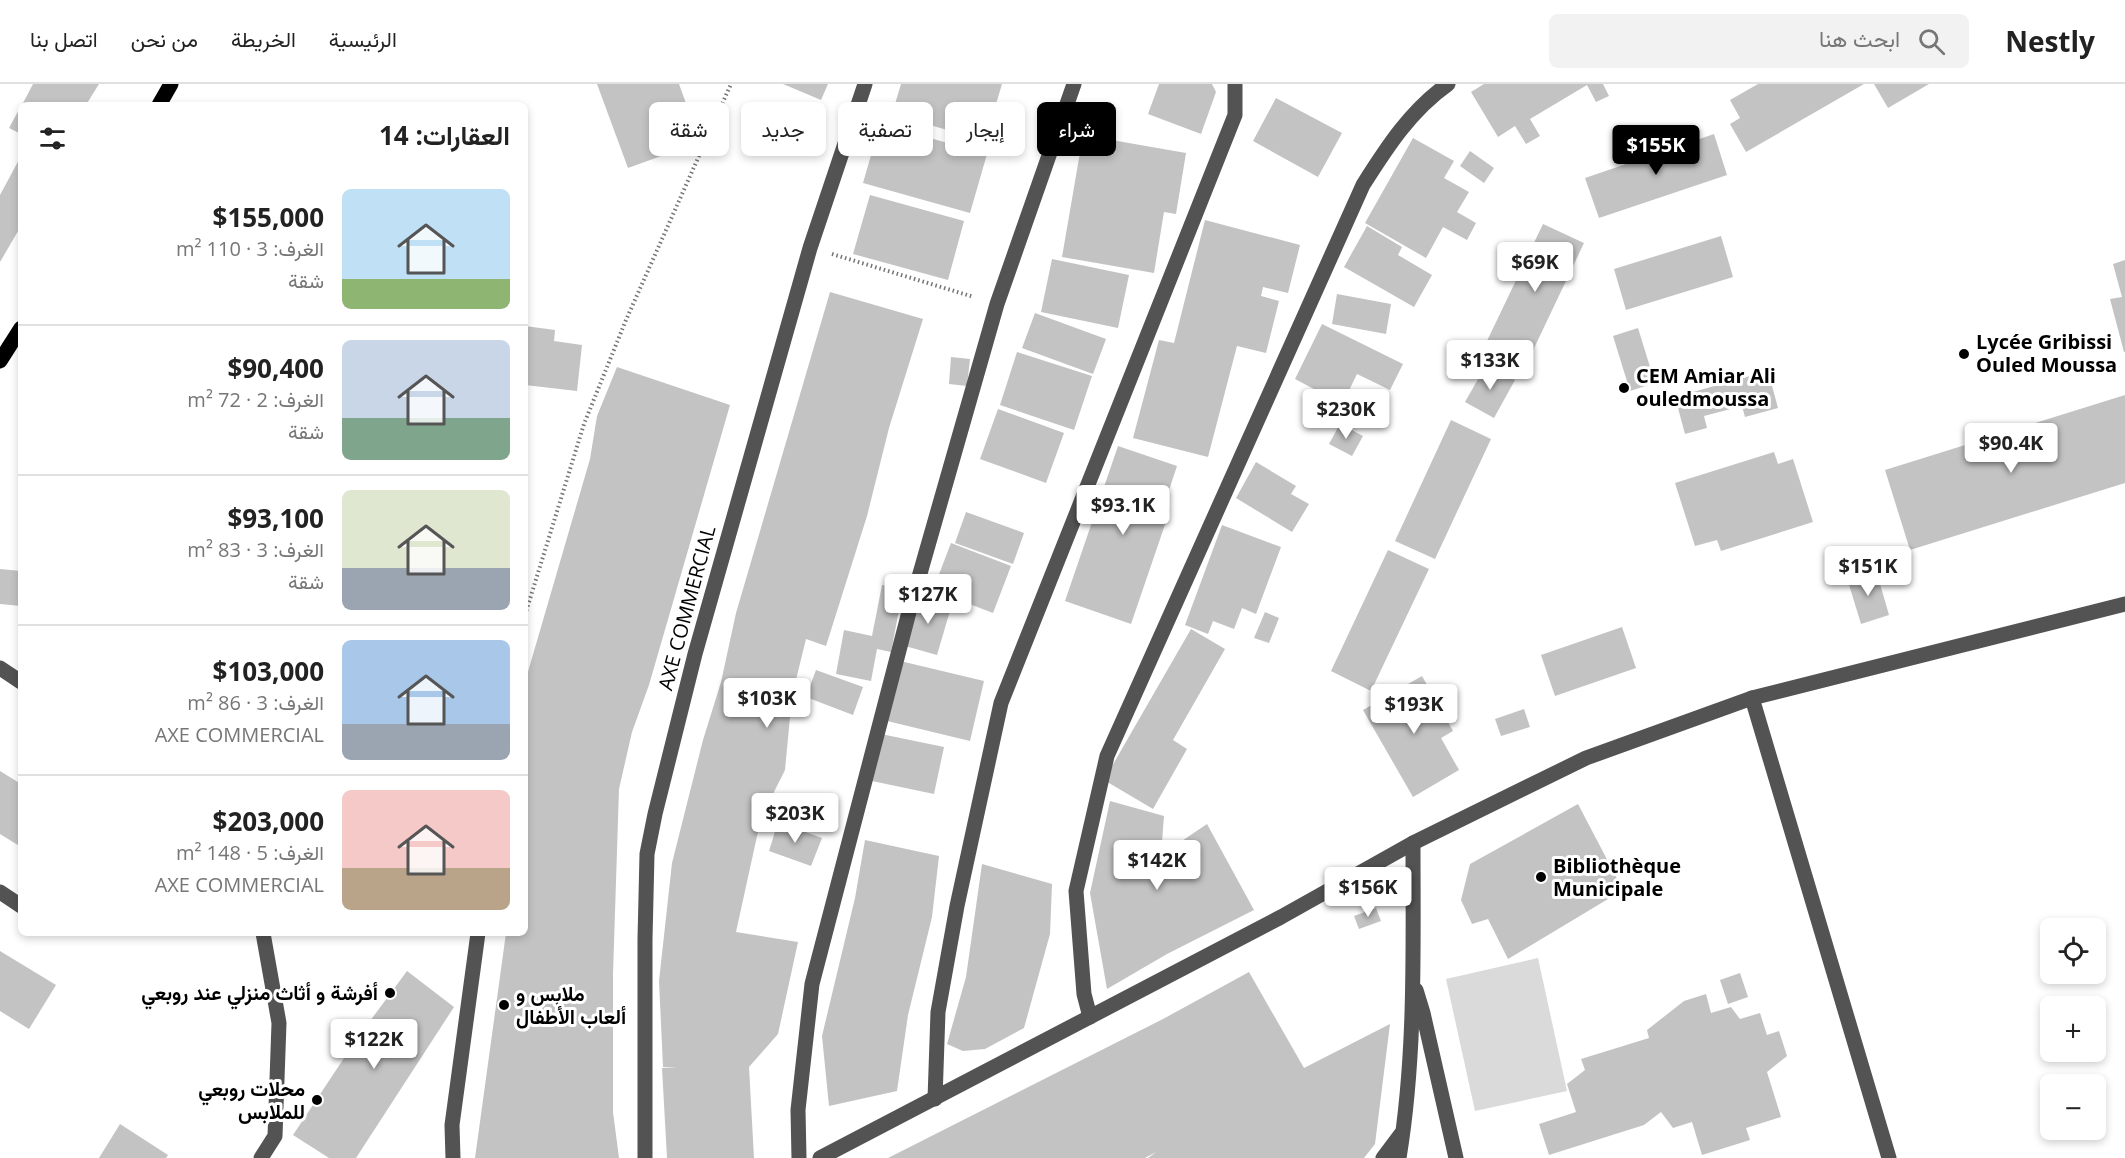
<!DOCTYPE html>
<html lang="ar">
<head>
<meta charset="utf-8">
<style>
	body { margin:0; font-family:"Open Sans",Vazirmatn,sans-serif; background:#f2f2f2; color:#222; direction:rtl; height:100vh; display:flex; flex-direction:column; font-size:22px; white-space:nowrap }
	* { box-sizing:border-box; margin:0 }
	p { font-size:20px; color:#767676 }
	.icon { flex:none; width:33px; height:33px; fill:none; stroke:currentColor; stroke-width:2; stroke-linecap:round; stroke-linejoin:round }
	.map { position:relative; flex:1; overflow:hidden; direction:ltr }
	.sheet { position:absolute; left:18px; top:18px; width:510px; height:834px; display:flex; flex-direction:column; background:#fff; border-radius:9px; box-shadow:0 3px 9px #0003; direction:rtl }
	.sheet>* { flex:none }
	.guide { position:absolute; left:546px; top:18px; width:570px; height:54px; direction:rtl; display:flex; gap:12px }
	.fabs { position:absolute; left:2040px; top:834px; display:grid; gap:12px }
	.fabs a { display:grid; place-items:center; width:66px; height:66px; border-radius:9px; background:#fff; box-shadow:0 3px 9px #0003; font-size:30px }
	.price { position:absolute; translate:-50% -51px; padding:0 14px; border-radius:6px; background:#fff; color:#222; font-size:20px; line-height:39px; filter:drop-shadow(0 2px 3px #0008) }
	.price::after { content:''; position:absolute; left:50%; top:36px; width:18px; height:14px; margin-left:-9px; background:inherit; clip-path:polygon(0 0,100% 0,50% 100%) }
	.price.active { background:#000; color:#fff }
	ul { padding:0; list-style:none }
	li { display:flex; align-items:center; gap:18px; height:150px; padding:0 18px }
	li+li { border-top:2px solid #e0e0e0 }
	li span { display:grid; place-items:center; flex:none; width:168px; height:120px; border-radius:9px; color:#555 }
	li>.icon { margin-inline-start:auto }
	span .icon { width:72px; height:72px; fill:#fffc; stroke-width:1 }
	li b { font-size:26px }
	h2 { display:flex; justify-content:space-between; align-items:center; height:72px; padding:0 18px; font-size:26px }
	.chip { padding:0 21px; border-radius:9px; background:#fff; box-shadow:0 3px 9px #0003; font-size:21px; line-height:54px }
	.chip.active { background:#000; color:#fff }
	header { display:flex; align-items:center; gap:36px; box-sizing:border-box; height:84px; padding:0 30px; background:#fff; border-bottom:2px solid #e0e0e0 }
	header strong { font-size:28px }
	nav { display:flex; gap:33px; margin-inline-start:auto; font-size:21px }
	.search { width:420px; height:54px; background:#f2f2f2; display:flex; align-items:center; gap:15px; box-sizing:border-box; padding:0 21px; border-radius:9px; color:#767676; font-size:22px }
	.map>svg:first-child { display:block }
</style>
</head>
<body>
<header>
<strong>Nestly</strong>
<div class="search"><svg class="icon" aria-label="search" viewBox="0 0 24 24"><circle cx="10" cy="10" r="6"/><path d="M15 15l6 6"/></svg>ابحث هنا</div>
<nav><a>الرئيسية</a><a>الخريطة</a><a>من نحن</a><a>اتصل بنا</a></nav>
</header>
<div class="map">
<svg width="2125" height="1074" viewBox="0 0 2125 1074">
	<rect width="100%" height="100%" fill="#fff"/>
	<path fill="#dadada" d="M1538,874l29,133 -92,20 -29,-132z"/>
	<g fill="#c3c3c3">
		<path d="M33,0h66l-13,21h-64z"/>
		<path d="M597,0h82l21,58 -72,26z"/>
		<path d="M783,0h45l-7,16z"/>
		<path d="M901,0h101l-17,57 -93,-27z"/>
		<path d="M1159,0h53l4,8 -15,42 -53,-20z"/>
		<path d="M1484,0h119l6,12 -13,6 -9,-17 -57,34 10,17 -14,8 -11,-18 -17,11 -27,-45z"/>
		<path d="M1758,0h106l-118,68 -16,-28 10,-6 -10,-18z"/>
		<path d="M1874,0h55l-41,24z"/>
		<path d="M1276,14l66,35 -24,44 -65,-36z"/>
		<path d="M21,22v28l-12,-6z"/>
		<path d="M880,40l107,30 -17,59 -107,-30z"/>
		<path d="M1714,50l13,41 -128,43 -14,-40z"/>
		<path d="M1083,51l103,18 -10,61 -12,-2 -10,61 -92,-16z"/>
		<path d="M1413,54l41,23 -10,17 25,14 -12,20 19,11 -9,17 -24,-13 -17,31 -61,-35z"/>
		<path d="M1470,67l24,17 -10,15 -24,-17z"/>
		<path d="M21,72v70l-21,36v-67z"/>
		<path d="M870,111l94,26 -16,59 -95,-26z"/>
		<path d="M1205,136l95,25 -12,48 -25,-6 -2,9 18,5 -13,52 -29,-7 -29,111 -75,-19 26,-98 15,3z"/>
		<path d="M1543,140l41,19 -57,120 -41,-20z"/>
		<path d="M1367,142l35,21 -4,8 34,20 -18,32 -70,-40z"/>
		<path d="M1721,152l12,41 -107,33 -12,-41z"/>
		<path d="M1052,175l77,16 -11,53 -77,-16z"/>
		<path d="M2125,176v92h-1l-14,-53 12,-2 -9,-33z"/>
		<path d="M830,208l93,27 -34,109 -22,88 -41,130 -20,-7 -14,57 -7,74 -24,48 -25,114 62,10 -20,92 -29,33 5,91h-87l-5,-90 15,-1h-14l-4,-86 13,-118 31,-123 18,-58 15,-69z"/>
		<path d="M1337,210l54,10 -5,30 -54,-10z"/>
		<path d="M1035,229l71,26 -13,35 -71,-26z"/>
		<path d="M1322,240l81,40 -13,26 -33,-16 -21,43 -29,-14 7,-14 -19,-10z"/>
		<path d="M525,242l30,4 -1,11 28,4 -5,46 -52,-6z"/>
		<path d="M1638,244l17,55 -25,8 -17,-55z"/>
		<path d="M1017,268l75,24 -18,54 -74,-25z"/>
		<path d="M951,273l19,2 -3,27 -18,-2z"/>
		<path d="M1486,281l29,15 -21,38 -29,-16z"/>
		<path d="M617,283l113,38 -81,280 -17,47 -13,57 -6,185v138l6,46h-144l31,-225h19v-251l65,-223 7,-43z"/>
		<path d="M1768,287l10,37 -33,9 -3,-11 -38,10 3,12 -22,6 -10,-37z"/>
		<path d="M2125,311v88l-215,67 -25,-80z"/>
		<path d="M998,325l66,24 -18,50 -66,-24z"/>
		<path d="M1451,336l40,19 -56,120 -40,-18z"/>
		<path d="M1340,340l23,12 -11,20 -23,-12z"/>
		<path d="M1118,362l59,20 -14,42 7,2 -39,114 -66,-23z"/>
		<path d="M1774,368l4,12 15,-5 20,63 -92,29 -4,-11 -22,6 -20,-63z"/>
		<path d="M1256,378l40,24 -5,8 18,10 -17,28 -56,-34z"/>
		<path d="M966,428l58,21 -11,31 -58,-21z"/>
		<path d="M1222,441l59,22 -25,67 -14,-6 -8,21 -21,-8 -5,13 -23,-9z"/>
		<path d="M951,459l60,23 -18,47 -60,-23z"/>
		<path d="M1388,466l41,19 -58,122 -40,-20z"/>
		<path d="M0,485l21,2v35l-21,-2z"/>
		<path d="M1876,486l13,45 -28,9 -14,-46z"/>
		<path d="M882,501l21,4 -12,63 -14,-3 -6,32 -35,-7 8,-44 28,6z"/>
		<path d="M920,510l32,10 -15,51 -32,-9z"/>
		<path d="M1265,528l14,6 -10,25 -15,-5z"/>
		<path d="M1622,543l14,41 -81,28 -14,-41z"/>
		<path d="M1191,545l34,20 -52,91 14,9 -34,60 -49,-29z"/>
		<path d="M896,576l88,21 -14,60 -87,-21z"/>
		<path d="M816,586l47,17 -10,28 -47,-18z"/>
		<path d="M1422,592l31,55 -12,7 18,32 -46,27 -50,-87z"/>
		<path d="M1524,625l6,18 -29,9 -6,-17z"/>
		<path d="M881,650l63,13 -10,47 -62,-13z"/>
		<path d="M0,687l21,13v63l-21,-13z"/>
		<path d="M1110,717l54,15 -3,39 46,-31 47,86 -87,44 -60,35 -17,-96z"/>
		<path d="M1578,720l45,86 -115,69 -20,-40 -16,5 -11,-24 9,-36z"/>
		<path d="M778,738l44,16 -11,28 -42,-15z"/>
		<path d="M865,756l74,16 -7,61 -24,98 -11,76 -68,15 -7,-70 33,-138z"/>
		<path d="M982,780l70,20 -2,50 -26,94 -39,21 -22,2 -16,-7 19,-67z"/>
		<path d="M1376,824l5,13 -22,8 -5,-13z"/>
		<path d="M0,867l56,34 -27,44 -29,-18z"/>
		<path d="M407,887l47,36 -98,151h-27l-36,-23 63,-95z"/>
		<path d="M1249,888l55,96 86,-44 -15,120 -11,14h-216l8,-6 -11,6h-257l275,-139z"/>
		<path d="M1740,889l8,24 -20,7 -8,-24z"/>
		<path d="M1706,910l5,19 20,-6 9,12 20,-6 7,22 12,-4 8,25 -20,16 14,45 -35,11 4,12 -48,15 -10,-33 -19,6 -12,-16 -17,13 -95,30 -10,-31 37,-12 -9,-28 18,-14 -4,-11 68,-21 -2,-8 37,-29z"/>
		<path d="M120,1040l48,31 -2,3h-67z"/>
	</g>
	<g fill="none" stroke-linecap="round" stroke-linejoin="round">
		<g stroke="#757575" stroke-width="4" stroke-dasharray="1.5 3" stroke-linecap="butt">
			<path d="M832,170l142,43"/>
			<path d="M525,531l59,-191 42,-104 105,-236"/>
		</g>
		<g stroke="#535353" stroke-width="15">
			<path d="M0,584l21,14"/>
			<path d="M1752,614l137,460"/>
			<path d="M0,808l21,14"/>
			<path d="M1416,906l7,23 33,145"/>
			<path d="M1090,933l-6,-23 -8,-103 31,-135 256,-571c24,-38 48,-75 85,-101"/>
			<path d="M935,1015l3,-87 19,-106 44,-203 234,-588v-31"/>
			<path d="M261,1074l14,-22 4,-113 -16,-90"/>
			<path d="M453,1074l-1,-33 26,-192"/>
			<path d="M645,1074v-219l2,-85 8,-40 40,-160 115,-406 55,-164"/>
			<path d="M799,1074l-1,-48 14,-126 97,-372 88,-308 77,-220"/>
			<path d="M820,1074l461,-241 132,-74 173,-85 166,-60 373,-94"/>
			<path d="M1383,1074l18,-24"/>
			<path d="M1399,1074c17,-103 14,-211 14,-315"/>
		</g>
		<g stroke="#000" stroke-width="15">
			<path d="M159,21l12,-21"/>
			<path d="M0,277l21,-33"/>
		</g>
	</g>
	<g fill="#000" stroke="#fff" stroke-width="2">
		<circle cx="1964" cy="270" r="6"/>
		<circle cx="1624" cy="304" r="6"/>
		<circle cx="1541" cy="793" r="6"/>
		<circle cx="390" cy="909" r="6"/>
		<circle cx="504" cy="921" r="6"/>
		<circle cx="317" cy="1016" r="6"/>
	</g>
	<g text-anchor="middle" stroke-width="6" stroke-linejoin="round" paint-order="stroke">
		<g font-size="20" font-weight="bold" fill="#000" stroke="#fff" text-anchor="start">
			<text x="1976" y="265">Lycée Gribissi<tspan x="1976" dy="23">Ouled Moussa</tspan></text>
			<text x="1636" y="299">CEM Amiar Ali<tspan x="1636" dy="23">ouledmoussa</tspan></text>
			<text x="1553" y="789">Bibliothèque<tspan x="1553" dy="23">Municipale</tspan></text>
			<text x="378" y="916" text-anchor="end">أفرشة و أثاث منزلي عند روبعي</text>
			<text x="516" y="917">ملابس و<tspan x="516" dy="23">ألعاب الأطفال</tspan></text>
			<text x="305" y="1012" text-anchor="end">محلات روبعي<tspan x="305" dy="23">للملابس</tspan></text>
		</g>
		<g font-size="20" fill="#000" stroke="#fff">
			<text transform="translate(687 524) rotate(-75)" y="7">AXE COMMERCIAL</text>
		</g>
	</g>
</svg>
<div class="fabs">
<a><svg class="icon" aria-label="locate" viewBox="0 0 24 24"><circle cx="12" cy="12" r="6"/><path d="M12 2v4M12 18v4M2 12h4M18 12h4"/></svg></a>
<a>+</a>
<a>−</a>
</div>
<b class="price active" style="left:1656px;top:92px">$155K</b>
<b class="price" style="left:1535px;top:209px">$69K</b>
<b class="price" style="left:1490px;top:307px">$133K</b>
<b class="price" style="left:1346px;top:356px">$230K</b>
<b class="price" style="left:2011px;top:390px">$90.4K</b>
<b class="price" style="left:1123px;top:452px">$93.1K</b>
<b class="price" style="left:1868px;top:513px">$151K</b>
<b class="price" style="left:928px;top:541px">$127K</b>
<b class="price" style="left:767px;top:645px">$103K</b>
<b class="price" style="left:1414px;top:651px">$193K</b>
<b class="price" style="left:795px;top:760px">$203K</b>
<b class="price" style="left:1157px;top:807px">$142K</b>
<b class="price" style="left:1368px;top:834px">$156K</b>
<b class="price" style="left:374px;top:986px">$122K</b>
<div class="guide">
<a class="chip active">شراء</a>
<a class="chip">إيجار</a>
<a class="chip">تصفية</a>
<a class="chip">جديد</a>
<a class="chip">شقة</a>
</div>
<section class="sheet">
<h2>العقارات: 14<svg class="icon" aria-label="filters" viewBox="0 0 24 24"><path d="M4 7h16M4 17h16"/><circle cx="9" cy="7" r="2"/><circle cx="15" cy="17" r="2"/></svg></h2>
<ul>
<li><span style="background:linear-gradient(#bfe0f5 75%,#8fb573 0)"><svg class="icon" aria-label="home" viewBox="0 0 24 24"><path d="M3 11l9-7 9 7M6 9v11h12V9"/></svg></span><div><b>$155,000</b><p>الغرف: 3 · 110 m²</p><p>شقة</p></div></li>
<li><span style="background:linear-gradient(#c9d6e8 65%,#7fa58c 0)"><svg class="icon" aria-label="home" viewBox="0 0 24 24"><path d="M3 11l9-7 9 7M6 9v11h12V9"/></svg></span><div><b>$90,400</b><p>الغرف: 2 · 72 m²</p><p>شقة</p></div></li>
<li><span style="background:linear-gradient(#dfe7d0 65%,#9aa5b1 0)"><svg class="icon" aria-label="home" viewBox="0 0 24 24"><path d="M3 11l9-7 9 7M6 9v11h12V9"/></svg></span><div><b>$93,100</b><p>الغرف: 3 · 83 m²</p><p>شقة</p></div></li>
<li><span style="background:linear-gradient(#a9c7e8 70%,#9aa5b1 0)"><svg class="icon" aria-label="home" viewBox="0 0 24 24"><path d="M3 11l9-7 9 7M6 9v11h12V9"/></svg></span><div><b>$103,000</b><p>الغرف: 3 · 86 m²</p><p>AXE COMMERCIAL</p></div></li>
<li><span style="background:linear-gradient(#f6c9c9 65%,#b9a48a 0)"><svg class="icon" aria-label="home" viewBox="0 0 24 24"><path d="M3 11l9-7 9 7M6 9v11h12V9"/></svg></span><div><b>$203,000</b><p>الغرف: 5 · 148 m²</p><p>AXE COMMERCIAL</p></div></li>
</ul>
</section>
</div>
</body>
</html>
